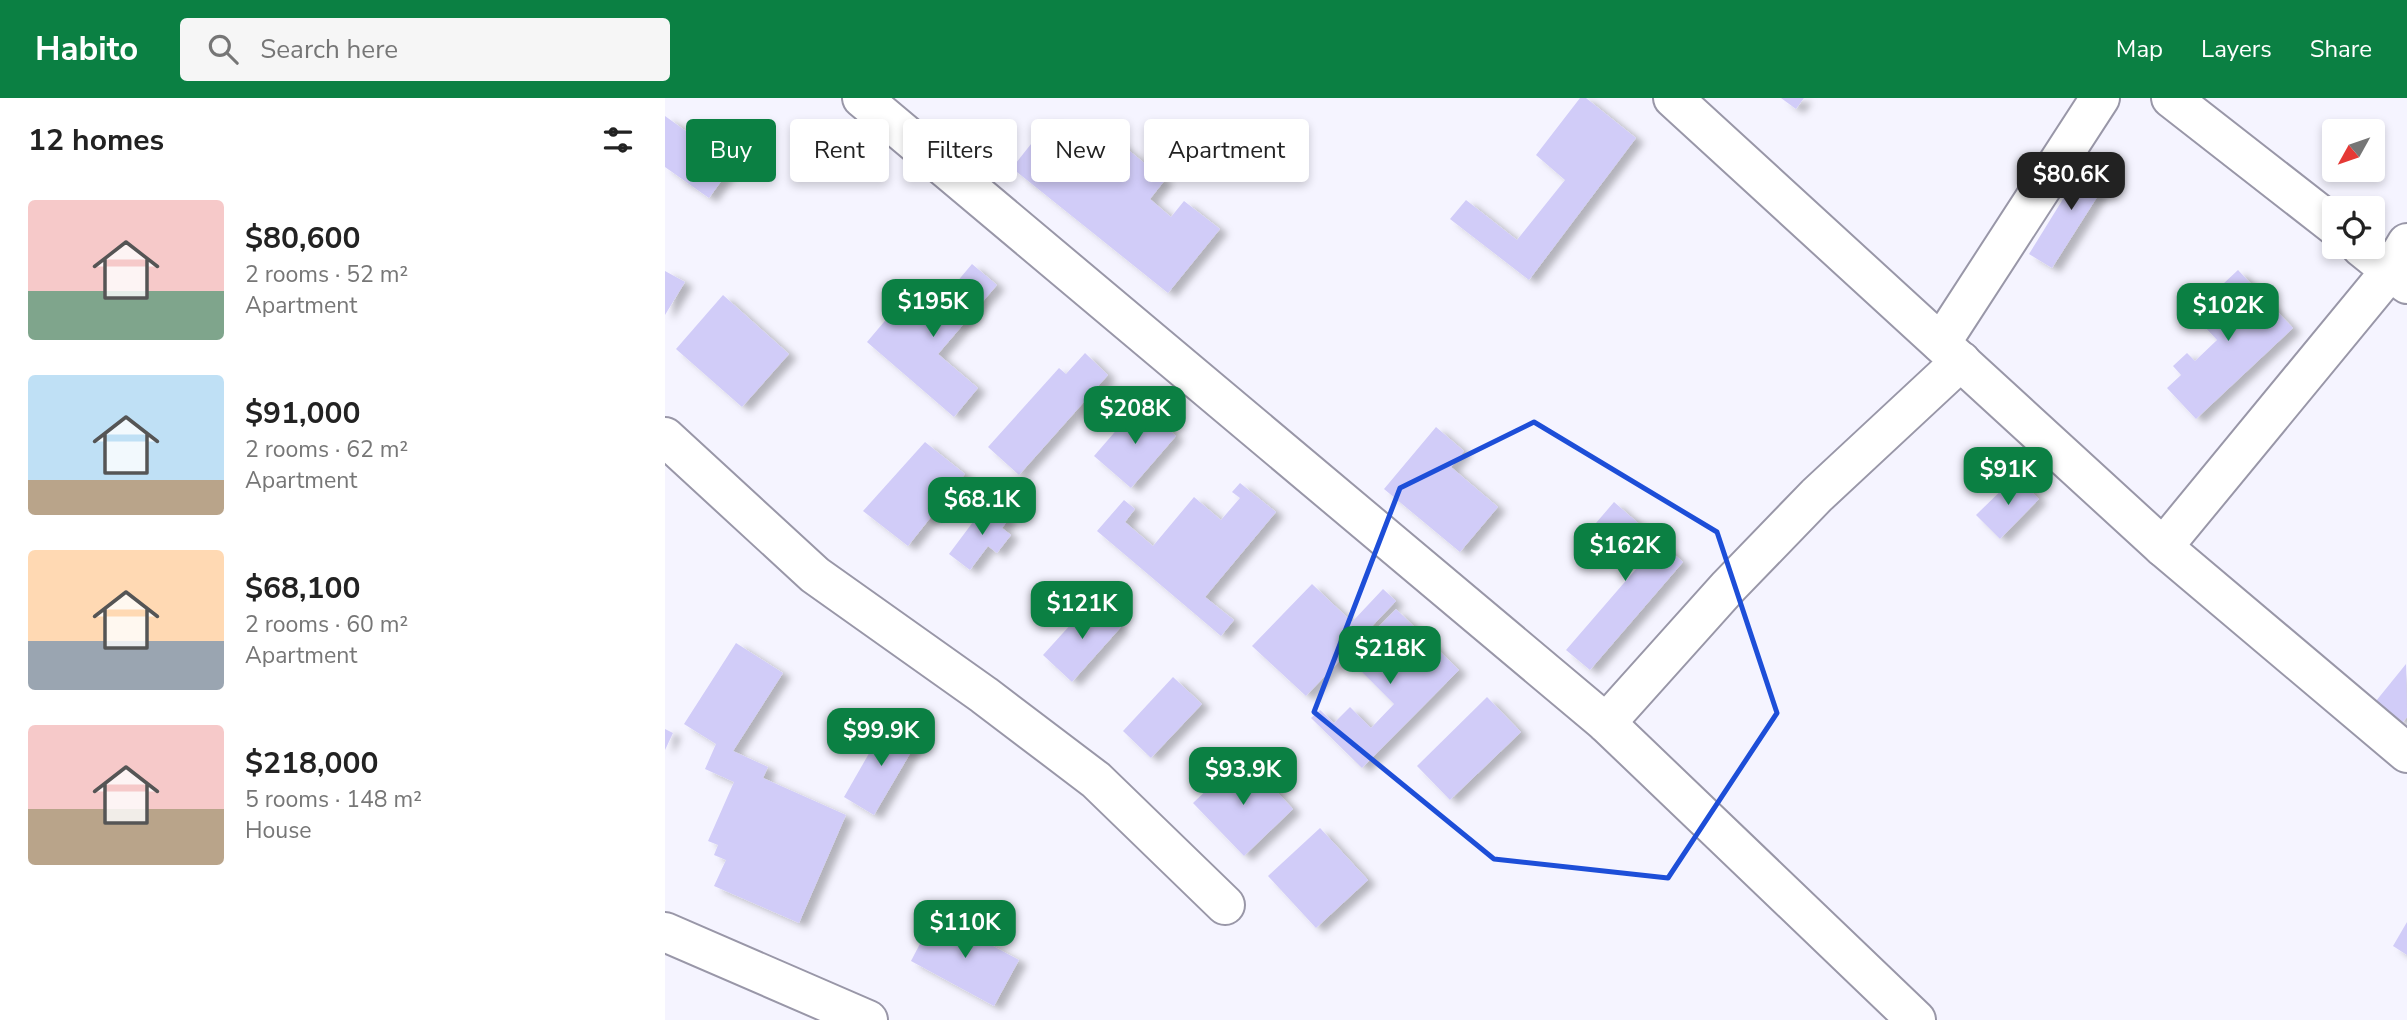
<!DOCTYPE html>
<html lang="en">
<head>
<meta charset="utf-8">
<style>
	body { margin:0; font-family:"Nunito Sans",sans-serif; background:#f6f6f6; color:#222; height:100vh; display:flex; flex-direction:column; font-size:26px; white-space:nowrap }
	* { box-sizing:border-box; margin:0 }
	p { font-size:23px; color:#767676 }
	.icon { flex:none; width:38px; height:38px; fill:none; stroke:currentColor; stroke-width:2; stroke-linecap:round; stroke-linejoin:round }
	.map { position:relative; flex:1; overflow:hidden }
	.details { display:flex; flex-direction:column; background:#fff; width:665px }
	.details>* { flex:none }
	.top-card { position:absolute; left:21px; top:21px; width:665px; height:63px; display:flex; gap:14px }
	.needle { width:46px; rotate:230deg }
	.buttons { position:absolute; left:1657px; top:21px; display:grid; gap:14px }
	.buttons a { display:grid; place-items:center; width:63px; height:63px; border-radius:7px; background:#fff; box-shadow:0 4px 10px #0003; font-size:35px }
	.price { position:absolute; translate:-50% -60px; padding:0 16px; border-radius:14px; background:#0b8043; color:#fff; font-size:23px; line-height:46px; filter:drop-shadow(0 2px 4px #0008) }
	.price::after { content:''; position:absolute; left:50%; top:42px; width:21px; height:16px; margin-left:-10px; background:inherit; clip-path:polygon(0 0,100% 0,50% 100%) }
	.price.active { background:#222; color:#fff }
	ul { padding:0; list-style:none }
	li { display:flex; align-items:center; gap:21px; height:175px; padding:0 28px }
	li span { display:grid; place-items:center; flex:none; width:196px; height:140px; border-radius:7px; color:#555 }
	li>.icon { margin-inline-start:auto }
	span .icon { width:84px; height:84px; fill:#fffc; stroke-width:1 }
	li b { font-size:30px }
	h2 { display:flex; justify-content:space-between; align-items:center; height:84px; padding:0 28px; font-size:30px }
	.tag { padding:0 24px; border-radius:7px; background:#fff; box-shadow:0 4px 10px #0003; font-size:24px; line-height:63px }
	.tag.active { background:#0b8043; color:#fff }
	header { display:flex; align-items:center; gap:42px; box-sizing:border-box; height:98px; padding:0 35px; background:#0b8043; color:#fff }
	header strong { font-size:33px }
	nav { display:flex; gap:38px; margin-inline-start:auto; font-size:24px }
	.search { width:490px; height:63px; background:#f6f6f6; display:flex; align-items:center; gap:18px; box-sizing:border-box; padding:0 24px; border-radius:7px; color:#767676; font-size:26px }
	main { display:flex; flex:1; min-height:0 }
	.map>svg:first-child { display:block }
</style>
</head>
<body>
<header>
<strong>Habito</strong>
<div class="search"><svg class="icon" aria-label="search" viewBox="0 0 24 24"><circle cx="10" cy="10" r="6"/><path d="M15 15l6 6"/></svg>Search here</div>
<nav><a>Map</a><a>Layers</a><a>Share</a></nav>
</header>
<main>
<section class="details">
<h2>12 homes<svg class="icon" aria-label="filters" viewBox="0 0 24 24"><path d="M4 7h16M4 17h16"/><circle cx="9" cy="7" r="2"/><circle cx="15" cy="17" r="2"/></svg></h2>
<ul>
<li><span style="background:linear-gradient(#f6c9c9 65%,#7fa58c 0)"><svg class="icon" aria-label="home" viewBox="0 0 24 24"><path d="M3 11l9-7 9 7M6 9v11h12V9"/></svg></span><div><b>$80,600</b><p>2 rooms · 52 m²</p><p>Apartment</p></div></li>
<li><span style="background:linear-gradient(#bfe0f5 75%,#b9a48a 0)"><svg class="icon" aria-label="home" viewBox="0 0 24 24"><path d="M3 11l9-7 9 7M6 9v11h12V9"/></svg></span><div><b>$91,000</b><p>2 rooms · 62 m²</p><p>Apartment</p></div></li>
<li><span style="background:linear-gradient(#ffd9b3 65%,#9aa5b1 0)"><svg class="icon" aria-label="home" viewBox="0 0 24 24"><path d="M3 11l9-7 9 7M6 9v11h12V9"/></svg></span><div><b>$68,100</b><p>2 rooms · 60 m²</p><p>Apartment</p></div></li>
<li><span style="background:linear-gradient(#f6c9c9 60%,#b9a48a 0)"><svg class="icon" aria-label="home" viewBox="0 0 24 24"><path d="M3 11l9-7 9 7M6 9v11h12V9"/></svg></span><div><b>$218,000</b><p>5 rooms · 148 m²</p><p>House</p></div></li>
</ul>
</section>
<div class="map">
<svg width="1742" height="922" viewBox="0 0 1742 922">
	<defs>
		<filter id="shadow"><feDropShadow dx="8" dy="4.5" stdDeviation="3.5" flood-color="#0004"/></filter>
	</defs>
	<rect width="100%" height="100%" fill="#f5f4ff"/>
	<g fill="#d1ccf8" filter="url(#shadow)">
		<path d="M915,0h6l50,40 -107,142 -79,-61 16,-19 51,40 48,-60 -29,-25z"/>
		<path d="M1116,0h23l-8,11z"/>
		<path d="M0,18l68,49 -24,33 -44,-31z"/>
		<path d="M385,22l49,39 16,-20 50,41 -15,19 21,18 13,-16 36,28 -52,64 -156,-125z"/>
		<path d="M1424,59l24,15 -61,96 -23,-14z"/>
		<path d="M307,166l25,21 -59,69 40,34 -24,29 -87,-75 44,-52 23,19z"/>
		<path d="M1573,172l55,58 -97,91 -29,-31 14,-13 -8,-9 14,-13 8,8 22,-21 -25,-27z"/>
		<path d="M0,173l20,11 -20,33z"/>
		<path d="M58,197l66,59 -47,53 -66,-58z"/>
		<path d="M420,255l23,22 -89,100 -31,-28 71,-79 7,6z"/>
		<path d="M474,306l37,32 -45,52 -37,-32z"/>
		<path d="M771,329l28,24 -13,16 47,40 -38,45 -76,-63z"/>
		<path d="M260,344l40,32 -57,72 -45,-35z"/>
		<path d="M1351,378l23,23 -39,40 -24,-24z"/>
		<path d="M575,385l36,29 -71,85 29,23 -13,16 -124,-105 27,-31 11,9 -10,13 28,24 41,-49 27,23 19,-22 -8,-6z"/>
		<path d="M323,404l21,17 -7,9 9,7 -14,18 -9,-7 -18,24 -21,-16z"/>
		<path d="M949,404l69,60 -93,108 -24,-20 70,-81 -46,-39z"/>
		<path d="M647,486l40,38 31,-33 13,12 -90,95 -54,-50z"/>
		<path d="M427,503l29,26 -49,55 -29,-27z"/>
		<path d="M731,511l63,61 -97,98 -51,-50 9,-8 14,13 16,-16 21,21 23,-24 -46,-46z"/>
		<path d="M71,545l47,30 -50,78 35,16 -5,11 83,37 -47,108 -85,-37 12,-26 -12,-5 4,-10 -10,-4 26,-59 -29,-13 11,-25 -32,-20z"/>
		<path d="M1741,566l1,53 -5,6 -26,-22z"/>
		<path d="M508,579l29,27 -51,54 -28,-27z"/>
		<path d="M822,599l34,35 -71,68 -33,-34z"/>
		<path d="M222,624l31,18 -44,75 -30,-18z"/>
		<path d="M0,631l8,4 -8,17z"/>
		<path d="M569,666l11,11 9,-8 39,42 -49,47 -51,-53z"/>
		<path d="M655,730l48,52 -52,48 -48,-52z"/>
		<path d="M270,817l84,45 -25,46 -83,-45z"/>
		<path d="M1742,824v33l-14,-9z"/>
	</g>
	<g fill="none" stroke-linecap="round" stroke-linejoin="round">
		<g stroke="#9997a8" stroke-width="42">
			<g id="minor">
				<path d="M197,0l744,625 310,297"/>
				<path d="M1008,0l490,449 244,206"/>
				<path d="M1506,0l164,128"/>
				<path d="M1696,149l46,37"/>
				<path d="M1276,245l159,-245"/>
				<path d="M0,339l150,138 169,120 112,85 129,125"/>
				<path d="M1498,449l228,-277 16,-27"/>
				<path d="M941,625l122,-136 89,-92 144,-134"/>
				<path d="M0,834l203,88"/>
			</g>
		</g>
		<use href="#minor" stroke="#fff" stroke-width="38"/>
	</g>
	<path fill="none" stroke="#1d4ed8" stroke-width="5" stroke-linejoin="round" d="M869,324l183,110 60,181 -109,165 -174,-19 -180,-147 86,-224z"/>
</svg>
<div class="buttons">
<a><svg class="needle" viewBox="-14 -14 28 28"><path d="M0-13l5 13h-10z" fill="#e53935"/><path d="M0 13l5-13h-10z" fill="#767676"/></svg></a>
<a><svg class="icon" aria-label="locate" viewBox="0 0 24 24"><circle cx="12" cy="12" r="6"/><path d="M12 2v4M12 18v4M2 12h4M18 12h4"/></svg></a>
</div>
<b class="price active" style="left:1406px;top:114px">$80.6K</b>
<b class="price" style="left:268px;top:241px">$195K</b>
<b class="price" style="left:1563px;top:245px">$102K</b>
<b class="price" style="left:470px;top:348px">$208K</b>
<b class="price" style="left:1343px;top:409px">$91K</b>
<b class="price" style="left:317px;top:439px">$68.1K</b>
<b class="price" style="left:960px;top:485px">$162K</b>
<b class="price" style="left:417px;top:543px">$121K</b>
<b class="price" style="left:725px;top:588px">$218K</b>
<b class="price" style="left:216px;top:670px">$99.9K</b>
<b class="price" style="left:578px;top:709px">$93.9K</b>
<b class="price" style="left:300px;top:862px">$110K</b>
<div class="top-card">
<a class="tag active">Buy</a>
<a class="tag">Rent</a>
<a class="tag">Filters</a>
<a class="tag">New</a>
<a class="tag">Apartment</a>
</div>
</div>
</main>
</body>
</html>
